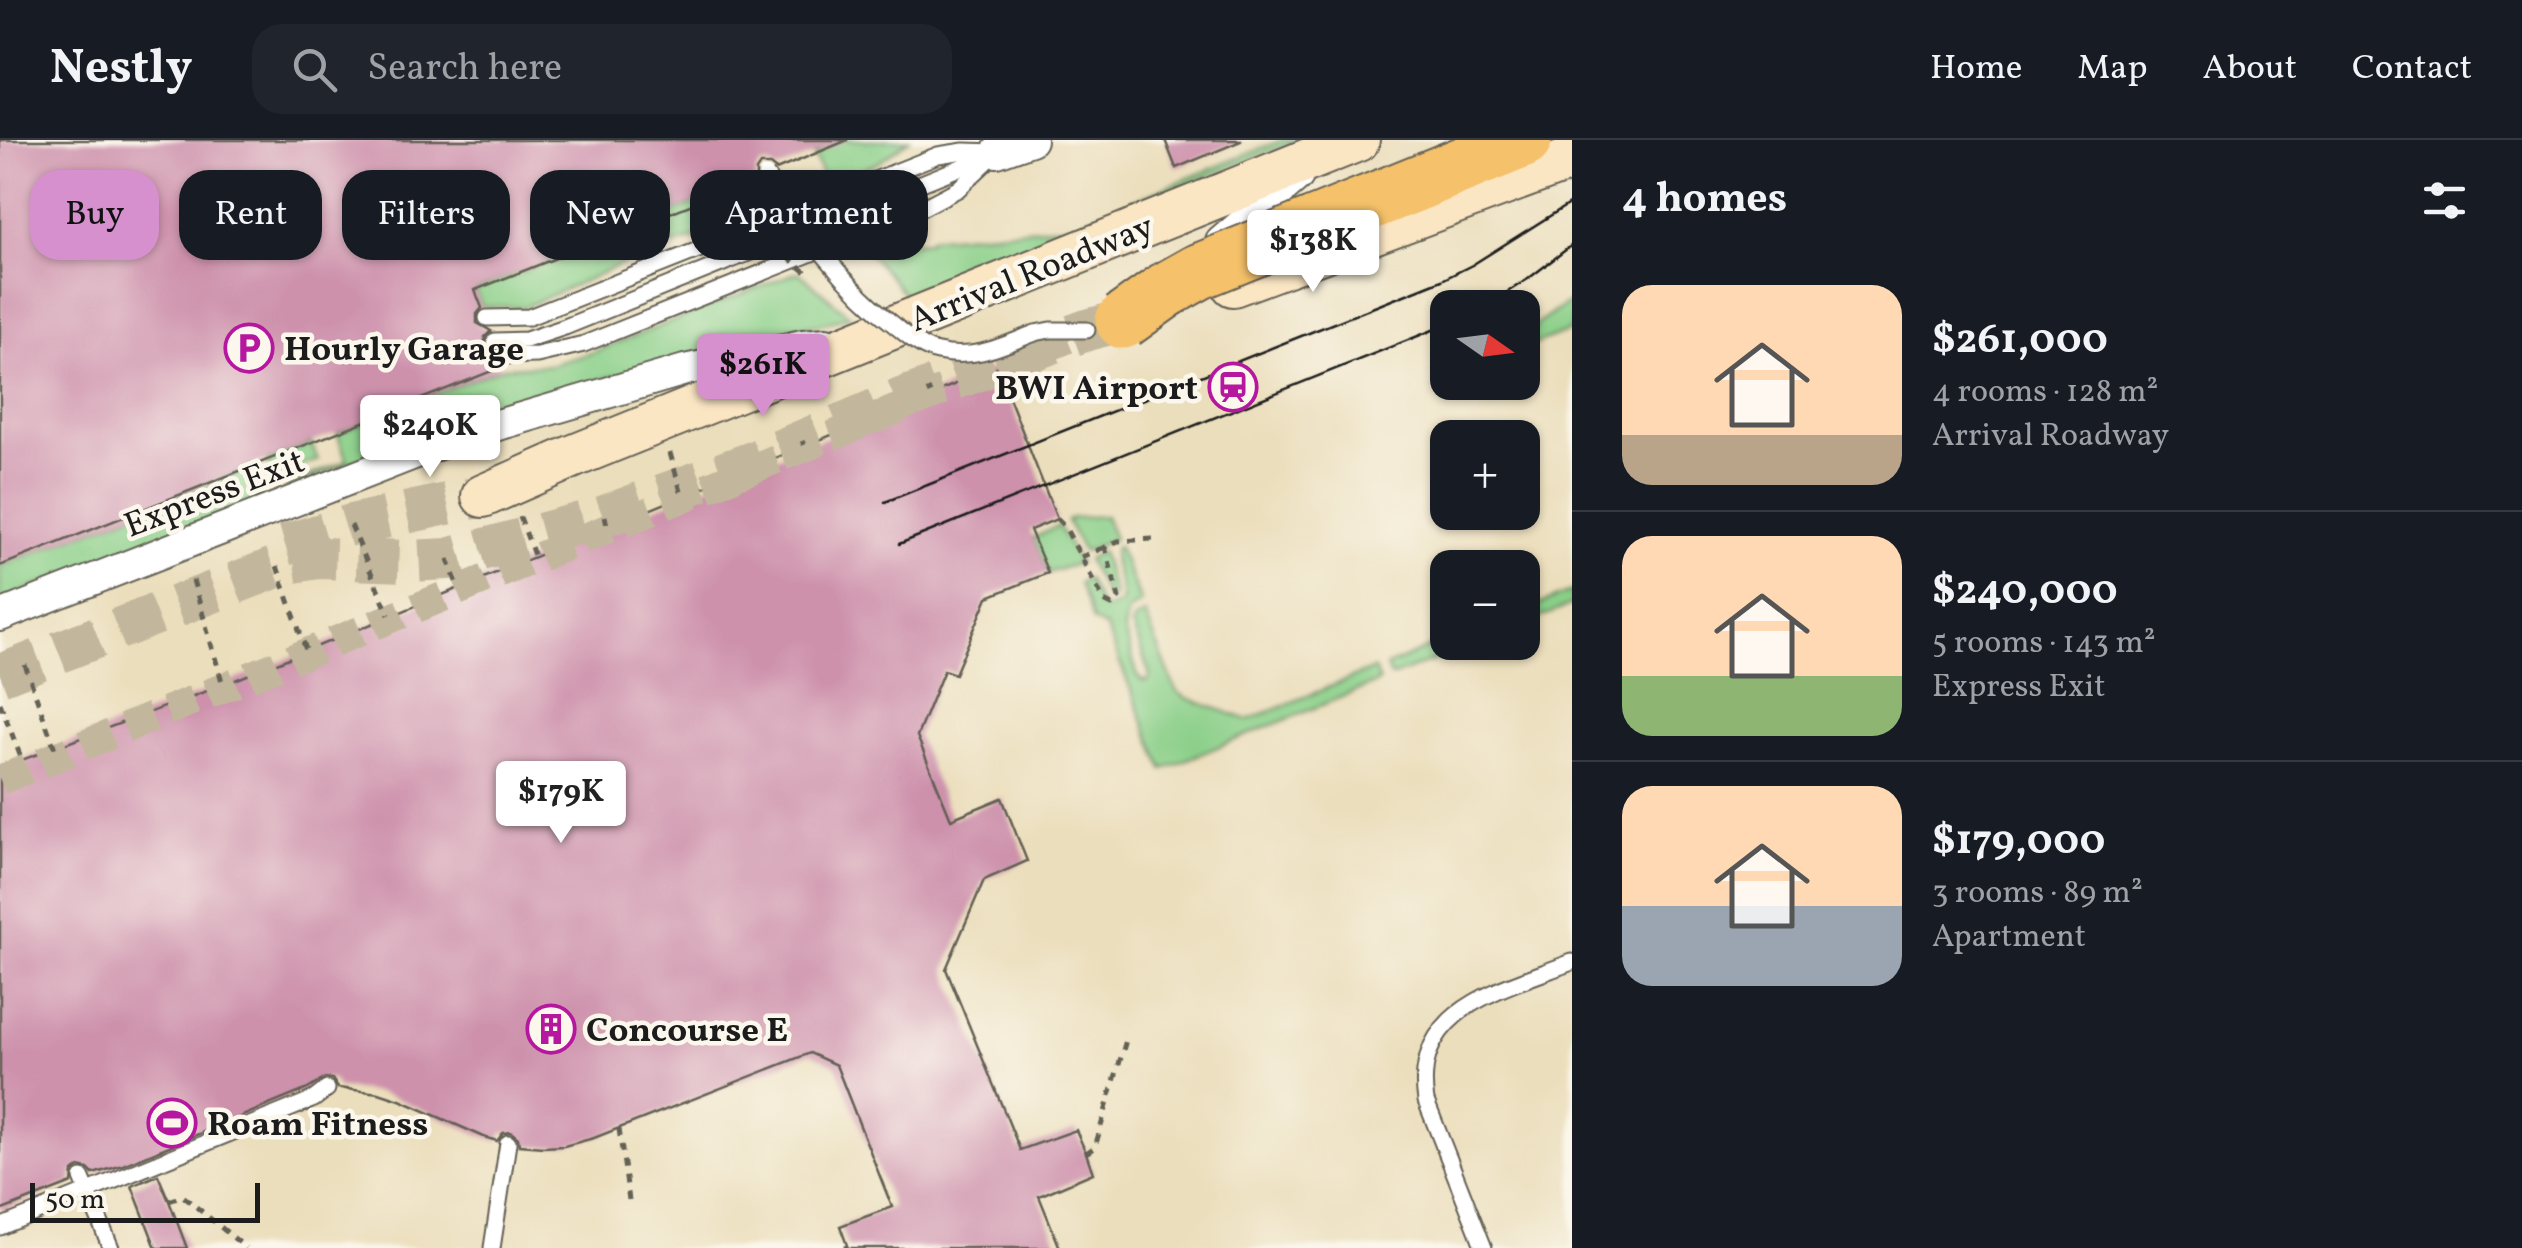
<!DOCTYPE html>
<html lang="en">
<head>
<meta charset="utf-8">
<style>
	body { margin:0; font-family:Vollkorn,serif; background:#20242c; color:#f1f3f6; height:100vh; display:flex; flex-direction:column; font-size:38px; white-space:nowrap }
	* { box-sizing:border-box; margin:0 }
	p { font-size:32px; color:#9ea1a6 }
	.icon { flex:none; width:55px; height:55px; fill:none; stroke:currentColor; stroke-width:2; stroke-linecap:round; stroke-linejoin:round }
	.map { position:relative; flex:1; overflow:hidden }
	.panel { display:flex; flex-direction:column; background:#171b24; width:950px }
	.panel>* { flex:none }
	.banner { position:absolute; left:30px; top:30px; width:950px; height:90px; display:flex; gap:20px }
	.needle { width:65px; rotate:104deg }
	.tools { position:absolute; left:1430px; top:150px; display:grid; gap:20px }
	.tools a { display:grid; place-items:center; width:110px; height:110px; border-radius:20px; background:#171b24; box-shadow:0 2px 8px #0004; font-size:50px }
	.scale { position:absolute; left:30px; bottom:25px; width:230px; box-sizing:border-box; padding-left:10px; border:5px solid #1c1c1c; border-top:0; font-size:28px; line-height:35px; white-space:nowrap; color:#1c1c1c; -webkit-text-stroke:8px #fbf7ec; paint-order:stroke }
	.price { position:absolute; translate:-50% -85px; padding:0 22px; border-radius:10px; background:#fff; color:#222; font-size:32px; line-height:65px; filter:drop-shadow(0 2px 5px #0008) }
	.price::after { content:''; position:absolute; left:50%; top:60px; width:30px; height:22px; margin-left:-15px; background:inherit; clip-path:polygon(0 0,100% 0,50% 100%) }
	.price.current { background:#d690ce; color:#111 }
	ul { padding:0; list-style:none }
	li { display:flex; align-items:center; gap:30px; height:250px; padding:0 50px }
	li+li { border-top:2px solid #363941 }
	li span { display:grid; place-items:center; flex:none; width:280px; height:200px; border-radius:30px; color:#555 }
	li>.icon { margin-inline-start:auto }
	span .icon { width:120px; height:120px; fill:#fffc; stroke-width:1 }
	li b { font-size:42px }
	h2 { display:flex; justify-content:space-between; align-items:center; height:120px; padding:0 50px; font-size:42px }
	.chip { padding:0 35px; border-radius:30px; background:#171b24; box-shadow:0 2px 8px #0004; font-size:35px; line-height:90px }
	.chip.current { background:#d690ce; color:#111 }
	header { display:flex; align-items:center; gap:60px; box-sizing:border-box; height:140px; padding:0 50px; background:#171b24; border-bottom:2px solid #363941 }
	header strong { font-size:48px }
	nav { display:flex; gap:55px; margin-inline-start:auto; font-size:35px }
	.search { width:700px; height:90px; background:#20242c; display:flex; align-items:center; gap:25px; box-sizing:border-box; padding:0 35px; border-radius:30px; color:#9ea1a6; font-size:38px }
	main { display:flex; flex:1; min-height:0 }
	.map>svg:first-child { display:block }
</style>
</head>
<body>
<header>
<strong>Nestly</strong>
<div class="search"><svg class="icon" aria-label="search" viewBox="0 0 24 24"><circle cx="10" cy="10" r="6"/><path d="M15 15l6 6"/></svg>Search here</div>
<nav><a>Home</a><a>Map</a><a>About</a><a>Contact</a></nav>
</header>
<main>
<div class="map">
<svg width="1572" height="1108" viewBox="0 0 1572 1108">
	<rect width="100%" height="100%" fill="#fbf7ec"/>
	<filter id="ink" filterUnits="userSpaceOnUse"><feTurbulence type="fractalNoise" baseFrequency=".01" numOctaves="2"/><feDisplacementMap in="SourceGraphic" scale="20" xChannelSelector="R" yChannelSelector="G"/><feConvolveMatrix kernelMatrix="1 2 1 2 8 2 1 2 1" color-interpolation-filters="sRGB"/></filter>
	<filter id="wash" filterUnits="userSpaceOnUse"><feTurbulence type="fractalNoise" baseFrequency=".0048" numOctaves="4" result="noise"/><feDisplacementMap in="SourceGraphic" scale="40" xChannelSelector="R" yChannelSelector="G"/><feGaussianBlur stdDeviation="2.25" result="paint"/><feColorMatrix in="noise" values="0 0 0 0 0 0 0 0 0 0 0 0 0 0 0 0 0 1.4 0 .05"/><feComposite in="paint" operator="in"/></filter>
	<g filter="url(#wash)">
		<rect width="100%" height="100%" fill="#ebdebc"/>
		<g fill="#8acf88" stroke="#537652" stroke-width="2.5">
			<path d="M815,0h94l-32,23 -51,22 -12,-30 5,-3z"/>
			<path d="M1282,0h17l-392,157 -45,-52 66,-4 1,-3 144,-13z"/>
			<path d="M701,61l25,10 15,11 -114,40 -102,45 -43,-1 -7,-16z"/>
			<path d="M798,132l52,44 -343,88 -2,-3 -63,25 -6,-16 -20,8 6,16 -136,55 -2,-3 63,-25 -10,-28 166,-66 47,-2 44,-13z"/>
			<path d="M1572,160v30l-49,19v-15z"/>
			<path d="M311,303l7,17 -44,17 -7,-16z"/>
			<path d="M254,326l9,24 -3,9 -260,102v-35z"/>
			<path d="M1105,376l9,23 -31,13 -16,-31 5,-3z"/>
			<path d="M1058,386l21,37 -31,10 -15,-35z"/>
			<path d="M1115,407h3l23,55 -13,9 -4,19 14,47 4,4h5l3,-6 -18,-50 2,-5 11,-6 31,77 11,7 61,22 126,-51 5,13 -216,87 -57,-141 -13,-7 -14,-38 8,-4 13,26 5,4 16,-5c4,-19 -13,-39 -6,-57z"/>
			<path d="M1101,412l13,43 -2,4 -5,-1 -20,-39z"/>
			<path d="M1572,451v14l-49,19v-13z"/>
			<path d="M1447,500l30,3 -86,34 -4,-11z"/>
		</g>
		<g id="blocks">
			<g fill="#cd91ac">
				<path d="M0,0h848l-72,30 -6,-5h-10l-4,6v8l-281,111 7,18 -5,6v9l14,8 -6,6v9l6,5 1,12 10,4 -502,199z"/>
				<path d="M1165,0h76v1l-65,27z"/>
				<path d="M997,227l60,152 -27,11 18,43 -60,24 -33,77 -11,-4 -27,66 34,83 51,-21 25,63 -43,19 -38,89 74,181 56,-20 10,23 7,20 -54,23 21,52h-212l-8,-22 52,-19 -56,-142 -26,-12 -216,85 -30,8 -21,1 -24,-2 -1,-7 -7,-6 -8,1 -6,8 -13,-4 -84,-37 -21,-7 -41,-5 -6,-9 -7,-1 -17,11 -185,76 -30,9 -5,-5 -9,-2 -6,5 -1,11 -72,28v-443l223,-83z"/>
				<path d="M158,1035l11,26 18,47h-31l-24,-62z"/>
			</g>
		</g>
	</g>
	<g filter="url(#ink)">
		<use href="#blocks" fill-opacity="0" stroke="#646054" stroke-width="2.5"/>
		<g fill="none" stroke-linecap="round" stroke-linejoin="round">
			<path stroke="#c2b79c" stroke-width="30" stroke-dasharray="30 15" stroke-linecap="butt" d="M0,640l1134,-469"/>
			<g stroke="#c2b79c" stroke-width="42" stroke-dasharray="42 21" stroke-linecap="butt">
				<path d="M285,405l66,-20 132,-29"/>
				<path d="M0,535l287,-112 31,-5 91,3 39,-2 151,-41 151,-55 151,-64 186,-69 34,-9"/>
			</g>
			<g stroke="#646054" stroke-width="19">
				<g id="lane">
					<path d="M487,178l42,-1 409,-162 26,-4 33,1"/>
					<path d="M1035,193l15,-3h37"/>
					<path d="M495,201l31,-1 39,-13 426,-172"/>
					<path d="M501,216l36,-1 47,-11 328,-131 46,-24 39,-37"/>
					<path d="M82,1038l29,70"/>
					<path d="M0,1087l314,-128 13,-10"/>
					<path d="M492,1108l16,-105"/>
					<path d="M1484,1108l-58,-147c-15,-94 78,-112 146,-139"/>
				</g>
			</g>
			<g stroke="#646054" stroke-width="34">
				<g id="street">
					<path d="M997,12l34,-12"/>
					<path d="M1221,102l77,-66"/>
					<path d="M0,476l457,-179 228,-67 118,-25 23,-2"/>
				</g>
			</g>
			<g stroke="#646054" stroke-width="46">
				<g id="secondary">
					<path d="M1233,145l339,-126"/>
					<path d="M483,356l91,-40 784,-316"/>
				</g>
			</g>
			<g stroke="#646054" stroke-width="59">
				<path id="highway" d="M1314,85l210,-85"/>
			</g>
			<g stroke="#646054" stroke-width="5" stroke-dasharray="8 8" stroke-linecap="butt">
				<path d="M928,249l2,5"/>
				<path d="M802,301l2,4"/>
				<path d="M670,313l12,42"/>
				<path d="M605,376l2,10"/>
				<path d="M520,377l14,38"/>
				<path d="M1057,379l8,8 39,74 8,4 7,-7 -14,-51 13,-6 35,-2"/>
				<path d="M351,385l38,90"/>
				<path d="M1081,417l24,-10"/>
				<path d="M448,419l10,28"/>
				<path d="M277,426l29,84"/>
				<path d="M193,440l30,105"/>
				<path d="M25,525l30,84"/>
				<path d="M0,563l22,57"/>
				<path d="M619,989l10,71"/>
				<path d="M1086,1013l9,-6 31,-107"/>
				<path d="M169,1061l14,-5 63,52"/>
				<path d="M844,1108l3,-1"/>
			</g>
			<use href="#lane" stroke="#fff" stroke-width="15"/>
			<use href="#street" stroke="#fff" stroke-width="30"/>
			<use href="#secondary" stroke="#fbe6c4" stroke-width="42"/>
			<use href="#highway" stroke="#f5c16b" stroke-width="55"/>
			<g stroke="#1c1c1c" stroke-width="2.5">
				<path d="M1482,168l46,-29 44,-34"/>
				<path d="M885,362l557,-222 30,-15 100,-63"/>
				<path d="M899,404l549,-220"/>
			</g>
			<g stroke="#646054" stroke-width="19" stroke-linecap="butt">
				<path id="lane-bridge" d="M766,35c39,57 77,111 132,153 11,9 25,21 40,24 35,9 66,-7 97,-19"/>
			</g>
			<g stroke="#646054" stroke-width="59" stroke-linecap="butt">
				<path id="highway-bridge" d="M1123,181l43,-31 32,-18 116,-47"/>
			</g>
			<path stroke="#646054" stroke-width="5" stroke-dasharray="8 8" stroke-linecap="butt" d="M713,56l93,76"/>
			<use href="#lane-bridge" stroke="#fff" stroke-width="15"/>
			<use href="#highway-bridge" stroke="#f5c16b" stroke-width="55"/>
		</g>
	</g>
	<defs>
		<g id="parking-ring" transform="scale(2.5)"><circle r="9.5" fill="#fbf7ec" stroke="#b5179e" stroke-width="1.5"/><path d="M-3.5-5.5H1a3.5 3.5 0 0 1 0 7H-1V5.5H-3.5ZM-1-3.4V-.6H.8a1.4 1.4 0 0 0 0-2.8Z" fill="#b5179e"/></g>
		<g id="station-ring" transform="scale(2.5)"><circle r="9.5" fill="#fbf7ec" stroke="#b5179e" stroke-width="1.5"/><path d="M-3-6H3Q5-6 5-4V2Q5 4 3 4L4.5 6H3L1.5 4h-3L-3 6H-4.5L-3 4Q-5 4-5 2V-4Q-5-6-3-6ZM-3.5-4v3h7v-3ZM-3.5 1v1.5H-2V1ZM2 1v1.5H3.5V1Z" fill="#b5179e"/></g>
		<g id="building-ring" transform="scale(2.5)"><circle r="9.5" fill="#fbf7ec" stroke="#b5179e" stroke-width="1.5"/><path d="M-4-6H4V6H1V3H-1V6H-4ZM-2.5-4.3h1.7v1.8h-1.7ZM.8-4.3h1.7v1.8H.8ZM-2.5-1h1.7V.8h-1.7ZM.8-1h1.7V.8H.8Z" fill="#b5179e"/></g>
		<g id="stadium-ring" transform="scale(2.5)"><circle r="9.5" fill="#fbf7ec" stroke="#b5179e" stroke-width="1.5"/><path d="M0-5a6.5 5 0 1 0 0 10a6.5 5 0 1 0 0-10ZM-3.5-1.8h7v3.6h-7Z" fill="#b5179e"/></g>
	</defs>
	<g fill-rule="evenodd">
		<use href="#parking-ring" x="249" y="208"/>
		<use href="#station-ring" x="1233" y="247"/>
		<use href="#building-ring" x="551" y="889"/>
		<use href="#stadium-ring" x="172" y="983"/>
	</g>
	<g text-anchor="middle" stroke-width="9" stroke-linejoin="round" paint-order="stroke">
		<g font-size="35" fill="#1c1c1c" stroke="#fbf7ec">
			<text transform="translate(1031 132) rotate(-22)" y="12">Arrival Roadway</text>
			<text transform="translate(214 352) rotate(-21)" y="12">Express Exit</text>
		</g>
		<g font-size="35" font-weight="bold" fill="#1c1c1c" stroke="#fbf7ec" text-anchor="start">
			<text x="284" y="220">Hourly Garage</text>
			<text x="1198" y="259" text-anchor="end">BWI Airport</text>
			<text x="586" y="901">Concourse E</text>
			<text x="207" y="995">Roam Fitness</text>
		</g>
	</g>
</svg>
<div class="tools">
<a><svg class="needle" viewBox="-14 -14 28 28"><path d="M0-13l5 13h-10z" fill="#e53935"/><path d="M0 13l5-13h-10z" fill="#9ea1a6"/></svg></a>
<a>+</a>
<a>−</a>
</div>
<div class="scale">50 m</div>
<b class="price" style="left:1313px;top:155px">$138K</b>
<b class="price current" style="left:763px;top:279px">$261K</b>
<b class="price" style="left:430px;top:340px">$240K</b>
<b class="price" style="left:561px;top:706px">$179K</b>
<div class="banner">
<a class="chip current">Buy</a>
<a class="chip">Rent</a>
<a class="chip">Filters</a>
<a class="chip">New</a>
<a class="chip">Apartment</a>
</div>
</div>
<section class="panel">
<h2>4 homes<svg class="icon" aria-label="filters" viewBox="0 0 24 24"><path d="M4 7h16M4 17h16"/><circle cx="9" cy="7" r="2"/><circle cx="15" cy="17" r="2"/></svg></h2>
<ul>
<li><span style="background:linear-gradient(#ffd9b3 75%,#b9a48a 0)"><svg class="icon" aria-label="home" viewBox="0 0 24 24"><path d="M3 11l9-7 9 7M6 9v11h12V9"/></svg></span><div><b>$261,000</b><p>4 rooms · 128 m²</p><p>Arrival Roadway</p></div></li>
<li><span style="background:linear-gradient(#ffd9b3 70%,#8fb573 0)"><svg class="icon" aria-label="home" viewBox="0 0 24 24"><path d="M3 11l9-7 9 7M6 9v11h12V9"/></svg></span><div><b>$240,000</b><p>5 rooms · 143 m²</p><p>Express Exit</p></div></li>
<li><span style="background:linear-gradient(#ffd9b3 60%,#9aa5b1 0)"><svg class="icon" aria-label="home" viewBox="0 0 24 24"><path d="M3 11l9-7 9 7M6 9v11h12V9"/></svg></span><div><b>$179,000</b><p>3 rooms · 89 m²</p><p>Apartment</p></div></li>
</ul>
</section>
</main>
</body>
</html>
